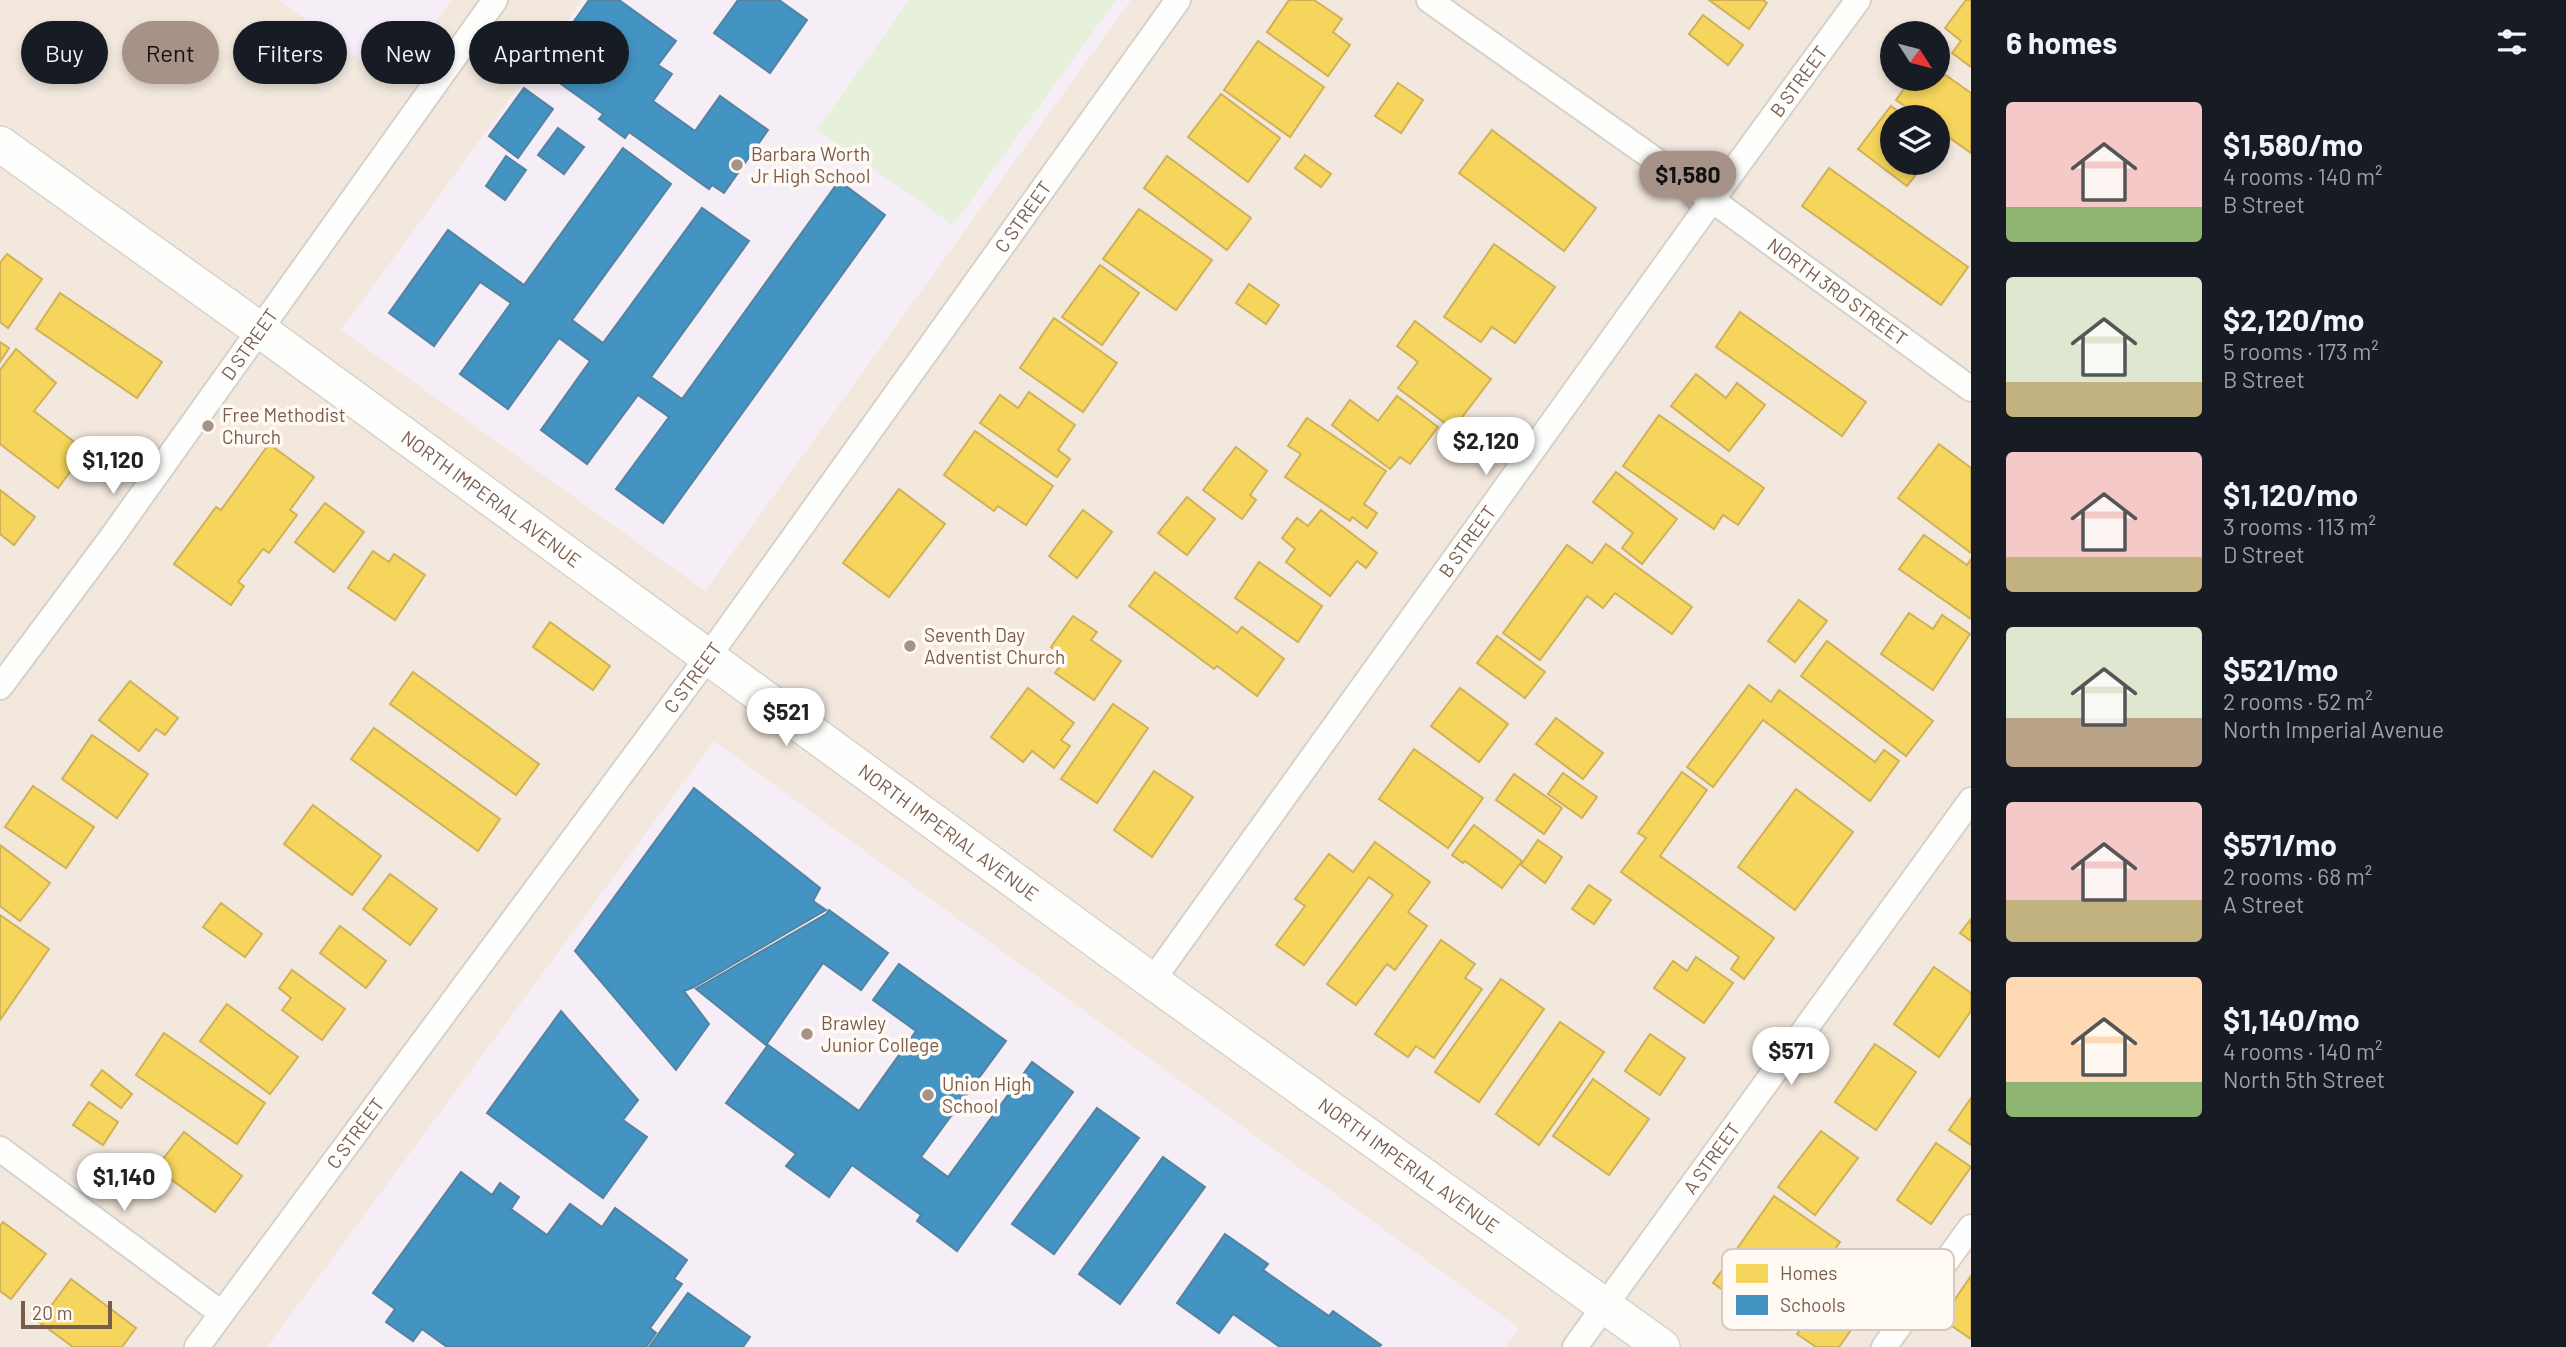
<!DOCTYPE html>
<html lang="en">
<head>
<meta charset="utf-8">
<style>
	body { margin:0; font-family:Barlow,sans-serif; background:#20242c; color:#f1f3f6; height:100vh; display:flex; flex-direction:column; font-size:26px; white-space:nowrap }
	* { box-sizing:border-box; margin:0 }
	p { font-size:23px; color:#9ea1a6 }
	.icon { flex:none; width:38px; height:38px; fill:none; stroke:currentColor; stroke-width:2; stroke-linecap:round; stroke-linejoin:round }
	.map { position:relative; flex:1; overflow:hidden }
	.sheet { display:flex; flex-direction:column; background:#171b24; width:595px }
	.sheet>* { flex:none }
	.guide { position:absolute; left:21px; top:21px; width:665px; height:63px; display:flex; gap:14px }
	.needle { width:46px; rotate:126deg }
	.controls { position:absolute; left:1880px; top:21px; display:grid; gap:14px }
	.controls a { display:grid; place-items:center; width:70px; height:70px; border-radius:50%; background:#171b24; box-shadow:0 4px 10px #0003; font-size:35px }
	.scale { position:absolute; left:21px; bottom:18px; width:91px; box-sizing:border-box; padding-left:7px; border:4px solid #7a5c4d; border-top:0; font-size:19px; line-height:24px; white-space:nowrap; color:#7a5c4d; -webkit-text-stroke:5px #fffaf3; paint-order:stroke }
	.price { position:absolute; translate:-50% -60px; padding:0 16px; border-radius:24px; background:#fff; color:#222; font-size:23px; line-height:46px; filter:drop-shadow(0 2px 4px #0008) }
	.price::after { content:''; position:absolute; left:50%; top:42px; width:21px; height:16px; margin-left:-10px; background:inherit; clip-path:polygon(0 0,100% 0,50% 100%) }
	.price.on { background:#a69286; color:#111 }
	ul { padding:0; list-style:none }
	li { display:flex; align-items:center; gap:21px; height:175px; padding:0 35px }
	li span { display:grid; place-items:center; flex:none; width:196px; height:140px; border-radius:7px; color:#555 }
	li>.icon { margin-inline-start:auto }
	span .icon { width:84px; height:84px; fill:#fffc; stroke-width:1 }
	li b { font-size:30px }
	h2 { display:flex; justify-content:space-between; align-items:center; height:84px; padding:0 35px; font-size:30px }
	.pill { padding:0 24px; border-radius:32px; background:#171b24; box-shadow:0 4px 10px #0003; font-size:24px; line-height:63px }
	.pill.on { background:#a69286; color:#111 }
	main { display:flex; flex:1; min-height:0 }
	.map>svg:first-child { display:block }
</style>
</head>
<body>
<main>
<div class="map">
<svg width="1971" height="1347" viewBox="0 0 1971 1347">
	<rect width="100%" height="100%" fill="#f9f5f0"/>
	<path fill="#f2e8de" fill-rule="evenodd" d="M0,0h1971v1347h-1971zM1892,33h45v46h-45zM1892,117h45v46h-45z"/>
	<g fill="#f6eef6">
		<path d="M279,0h173l-61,83z"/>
		<path d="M582,0h549l-426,591 -364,-261z"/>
		<path d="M714,741l805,587 -14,19h-1238z"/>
	</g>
	<path fill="#e7f0db" d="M909,0h207l-163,225 -136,-95z"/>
	<g fill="#f6d55c" stroke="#d1b158" stroke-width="2">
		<path d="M1289,0h25l28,19 -9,13 17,13 -22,31 -61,-44z"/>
		<path d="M1709,0h54l4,3 -18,26z"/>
		<path d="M1966,0h5v67l-19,-14 9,-12 -16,-13z"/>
		<path d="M1703,15l40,30 -15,20 -39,-31z"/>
		<path d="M1258,41l66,46 -34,50 -66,-47z"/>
		<path d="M1937,69l34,24v60l-34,-24v-12h-16l-25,-17 15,-21h26z"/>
		<path d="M1398,83l25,17 -22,33 -26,-17z"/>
		<path d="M1221,94l59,44 -32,44 -60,-45z"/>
		<path d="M1891,106l15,11h-14v46h33l-18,23 -49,-37z"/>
		<path d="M1492,130l104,78 -32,43 -105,-78z"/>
		<path d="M1305,155l26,19 -10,13 -26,-19z"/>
		<path d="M1167,156l84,62 -24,32 -83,-62z"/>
		<path d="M1829,168l139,99 -27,38 -139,-99z"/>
		<path d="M1139,209l73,51 -36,50 -73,-51z"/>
		<path d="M1494,244l61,43 -40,56 -23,-16 -11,15 -37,-25z"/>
		<path d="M7,254l35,25 -34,49 -8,-6v-59z"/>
		<path d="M1100,265l39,28 -37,52 -40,-28z"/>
		<path d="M1249,284l30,21 -13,19 -30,-21z"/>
		<path d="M60,293l102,69 -25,36 -101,-69z"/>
		<path d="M1740,312l126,90 -24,34 -126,-89z"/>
		<path d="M1054,318l63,45 -34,49 -63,-44z"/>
		<path d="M1415,321l76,58 -38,50 -55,-41 20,-26 -21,-16z"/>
		<path d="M0,342l9,6 -9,14z"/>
		<path d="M16,349l40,34 -22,28 52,40 -28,37 -58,-44v-74z"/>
		<path d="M1696,374l30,24 11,-15 28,22 -36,46 -58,-45z"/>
		<path d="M1029,392l46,33 -17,25 12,9 -13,18 -77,-54 20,-28 18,13z"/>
		<path d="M1397,396l41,31 -28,37 -10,-7 -10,12 -58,-44 18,-25 28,21z"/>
		<path d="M1659,415l105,73 -26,37 -15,-10 -9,14 -91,-63z"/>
		<path d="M1307,418l79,53 -22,33 13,9 -10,15 -15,-11 -2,4 -65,-44 16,-23 -13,-8z"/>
		<path d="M975,431l78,55 -27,39 -28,-19 -4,5 -50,-36z"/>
		<path d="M269,444l45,33 -24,33 7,5 -28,38 -6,-4 -25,33 6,4 -13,19 -57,-41 42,-57 5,3z"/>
		<path d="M1939,444l32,24v85l-73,-55z"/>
		<path d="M1236,447l31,24 -17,24 6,5 -14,19 -39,-29z"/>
		<path d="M1616,472l61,47 -35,45 -20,-16 11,-15 -40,-31z"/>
		<path d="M899,489l46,35 -56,73 -46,-34z"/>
		<path d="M0,490l35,27 -21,28 -14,-11z"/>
		<path d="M1187,497l28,22 -28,36 -29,-22z"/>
		<path d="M325,503l39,29 -30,40 -39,-30z"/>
		<path d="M1083,510l29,22 -35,46 -28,-22z"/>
		<path d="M1321,510l56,43 -11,15 -9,-7 -27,35 -44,-34 9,-13 -13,-11 15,-20 11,8z"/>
		<path d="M1924,535l43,30 4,-6v60l-72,-50z"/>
		<path d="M1606,544l86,63 -20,27 -57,-41 -12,15 -16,-12 -47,64 -37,-27 64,-88 25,18z"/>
		<path d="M373,551l16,11 5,-8 31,21 -30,45 -47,-32z"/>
		<path d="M1259,562l63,44 -24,36 -63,-44z"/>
		<path d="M1155,572l82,61 5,-6 42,32 -27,37 -40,-30 -3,3 -85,-63z"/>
		<path d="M1799,600l28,21 -32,41 -27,-21z"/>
		<path d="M1909,613l24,16 9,-14 28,19 -37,56 -52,-36z"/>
		<path d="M1073,616l24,16 -6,8 30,21 -27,39 -39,-27 11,-15 -15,-11z"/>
		<path d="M550,622l60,44 -17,24 -60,-43z"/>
		<path d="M1497,636l48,36 -20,26 -48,-35z"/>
		<path d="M1827,641l106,80 -27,35 -105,-80z"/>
		<path d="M413,672l126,92 -23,31 -126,-91z"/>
		<path d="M130,681l48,37 -13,17 -9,-6 -17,22 -40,-31z"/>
		<path d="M1749,685l22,17 8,-12 96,72 9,-12 15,11 -29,40 -107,-81 -50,67 -26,-20z"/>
		<path d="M1028,688l46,35 -13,17 9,6 -16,22 -22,-17 -9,11 -32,-25z"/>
		<path d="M1460,688l48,36 -29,38 -48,-36z"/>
		<path d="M1113,704l35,24 -51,75 -36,-24z"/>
		<path d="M1556,718l47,35 -20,26 -47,-35z"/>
		<path d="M374,728l126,91 -22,32 -127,-92z"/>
		<path d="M92,735l56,39 -31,44 -55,-39z"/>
		<path d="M1414,749l69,49 -35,50 -69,-49z"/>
		<path d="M1154,771l39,26 -41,60 -38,-27z"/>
		<path d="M1682,772l25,18 -47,66 114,82 -30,41 -13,-10 8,-12 -118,-85 25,-34 -8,-5z"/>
		<path d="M1563,773l34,24 -15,21 -34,-24z"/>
		<path d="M1514,774l48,34 -18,26 -48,-34z"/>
		<path d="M33,786l61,41 -28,41 -61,-41z"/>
		<path d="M1796,789l57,43 -58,78 -57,-43z"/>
		<path d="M313,805l68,51 -29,39 -68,-51z"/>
		<path d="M1474,825l48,36 -20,27 -37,-27 -2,2 -11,-8z"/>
		<path d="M1538,840l24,17 -17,26 -24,-18z"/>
		<path d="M1375,842l55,40 -22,30 19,14 -32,44 -8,-6 -31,41 -29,-21 66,-89 -24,-18 -65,88 -28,-20 29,-39 -10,-7 34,-45 24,18z"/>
		<path d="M0,845l50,38 -30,38 -20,-15z"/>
		<path d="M390,874l47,35 -27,36 -47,-36z"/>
		<path d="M1589,885l22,15 -17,24 -22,-15z"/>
		<path d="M221,903l41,31 -17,23 -42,-30z"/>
		<path d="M0,915l49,34 -49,71z"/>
		<path d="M1971,919v22l-11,-8z"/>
		<path d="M340,926l46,35 -20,27 -46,-35z"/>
		<path d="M1441,940l34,24 -10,14 17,11 -48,69 -18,-12 -8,11 -33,-23z"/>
		<path d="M1696,957l37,26 -29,40 -50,-35 19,-27 14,10z"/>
		<path d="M1934,967l37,26v18l-32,46 -45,-33z"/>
		<path d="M292,970l53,39 -23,31 -40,-30 9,-12 -12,-10z"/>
		<path d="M1501,979l43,30 -65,93 -44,-30z"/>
		<path d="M227,1004l71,53 -28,37 -70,-53z"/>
		<path d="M1560,1022l44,30 -65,93 -43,-31z"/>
		<path d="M164,1033l101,70 -28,41 -101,-69z"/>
		<path d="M1650,1034l35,24 -25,37 -35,-24z"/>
		<path d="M1875,1044l41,28 -40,58 -41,-28z"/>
		<path d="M102,1070l30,24 -11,14 -30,-23z"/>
		<path d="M1593,1079l56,40 -40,56 -56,-39z"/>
		<path d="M1971,1098v47l-22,-15z"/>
		<path d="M89,1102l29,20 -15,23 -30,-20z"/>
		<path d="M1821,1131l37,27 -43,57 -37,-28z"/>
		<path d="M184,1132l58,44 -27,36 -59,-44z"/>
		<path d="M1936,1143l35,24 -40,57 -34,-24z"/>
		<path d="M1774,1196l66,46 -60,88 -67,-47z"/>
		<path d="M3,1222l43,32 -35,45 -11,-8v-65z"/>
		<path d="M1850,1259l35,23 -46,65h-23l-19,-13z"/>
		<path d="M1971,1276v63l-40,-27 12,-18 10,8z"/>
		<path d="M71,1279l65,49 -14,19h-49l-34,-25z"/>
	</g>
	<g fill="#4393c3" stroke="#5482a0" stroke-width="2">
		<path d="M589,0h30l57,41 -18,24 14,9 -19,27 42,30 25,-35 48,34 -44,63 -12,-8 -3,4 -80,-57 -4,6 -26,-19 4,-5 -63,-45z"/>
		<path d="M738,0h41l28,20 -37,53 -56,-40z"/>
		<path d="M524,88l29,21 -35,49 -29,-22z"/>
		<path d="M558,128l26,19 -20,27 -26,-19z"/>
		<path d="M623,148l48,36 -99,136 31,23 99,-135 47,33 -98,136 31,22 157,-218 46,34 -222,308 -47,-34 53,-72 -31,-22 -51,69 -46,-34 49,-69 -31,-23 -51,71 -48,-35 51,-71 -31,-21 -46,64 -45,-33 59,-83 76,55z"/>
		<path d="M506,156l20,14 -21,30 -19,-14z"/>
		<path d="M694,788l126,100 -7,13 13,9 -132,77 -10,4 25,33 -33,46 -101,-119z"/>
		<path d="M829,910l59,43 -27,37 -38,-27 -57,82 -70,-56 130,-75z"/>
		<path d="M899,964l107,77 -85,116 27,20 84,-115 41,30 -116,159 -40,-30 4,-6 -69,-50 -23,32 -43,-31 10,-12 -70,-51 42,-58 91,66 57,-80 -43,-31z"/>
		<path d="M561,1011l77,89 -15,20 24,17 -44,61 -116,-85z"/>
		<path d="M1097,1108l42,30 -85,116 -42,-30z"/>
		<path d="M1163,1157l42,30 -85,117 -41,-30z"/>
		<path d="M461,1172l31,23 8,-12 19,14 -8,12 36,26 23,-31 32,23 13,-19 72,52 -13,19 8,5 -32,44 6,5 -10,14h-199l-25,-18 -9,12 -27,-19 9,-13 -22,-16z"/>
		<path d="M1225,1234l43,30 -5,6 66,46 4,-5 48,34 -2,2h-99l-47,-33 -14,19 -42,-30z"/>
		<path d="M688,1293l62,44 -7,10h-94z"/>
	</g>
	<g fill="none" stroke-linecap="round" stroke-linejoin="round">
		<g stroke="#d7d1cb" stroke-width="28">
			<g id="street">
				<path id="s1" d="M1429,0l283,200 259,189"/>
				<path id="s2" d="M0,687l109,-146 386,-541"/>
				<path id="s3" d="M1152,981l560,-781 146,-200"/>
				<path d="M0,1149l221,164"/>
				<path id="s4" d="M197,1347l511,-690 470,-657"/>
				<path id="s5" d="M1575,1347l396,-547"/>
				<path d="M1884,1347l87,-120"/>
			</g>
		</g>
		<g stroke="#d9d2cb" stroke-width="38">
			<g id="secondary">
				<path id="s6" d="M0,144l260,186 892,651 510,366"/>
			</g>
		</g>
		<use href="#street" stroke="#fefefd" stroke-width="24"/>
		<use href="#secondary" stroke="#fefefd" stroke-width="35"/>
	</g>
	<g fill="#a69286" stroke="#fffaf3" stroke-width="2.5">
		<circle cx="737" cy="165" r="7"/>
		<circle cx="208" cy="426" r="7"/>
		<circle cx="910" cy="646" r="7"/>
		<circle cx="807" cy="1034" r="7"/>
		<circle cx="928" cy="1095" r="7"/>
	</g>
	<g text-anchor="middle" stroke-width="7" stroke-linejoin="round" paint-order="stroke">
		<g font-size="19" fill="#7a5c4d" stroke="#fffaf3">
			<text dy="7" stroke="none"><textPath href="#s3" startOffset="1108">B STREET</textPath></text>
			<text dy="7" stroke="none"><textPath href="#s4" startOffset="1400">C STREET</textPath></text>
			<text dy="7" stroke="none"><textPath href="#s1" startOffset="502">NORTH 3RD STREET</textPath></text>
			<text dy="7" stroke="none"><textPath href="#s2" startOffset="424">D STREET</textPath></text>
			<text dy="7" stroke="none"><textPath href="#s6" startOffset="606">NORTH IMPERIAL AVENUE</textPath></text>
			<text dy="7" stroke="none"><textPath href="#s3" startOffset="541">B STREET</textPath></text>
			<text dy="7" stroke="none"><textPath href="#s4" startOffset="833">C STREET</textPath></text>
			<text dy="7" stroke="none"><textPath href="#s6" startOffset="1172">NORTH IMPERIAL AVENUE</textPath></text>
			<text dy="7" stroke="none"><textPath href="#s4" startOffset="266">C STREET</textPath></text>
			<text dy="7" stroke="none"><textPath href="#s5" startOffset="233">A STREET</textPath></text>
			<text dy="7" stroke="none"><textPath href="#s6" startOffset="1740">NORTH IMPERIAL AVENUE</textPath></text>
		</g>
		<g font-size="19" fill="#7a5c4d" stroke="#fffaf3" text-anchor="start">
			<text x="751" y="161">Barbara Worth<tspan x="751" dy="22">Jr High School</tspan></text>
			<text x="222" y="422">Free Methodist<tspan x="222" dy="22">Church</tspan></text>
			<text x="924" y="642">Seventh Day<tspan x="924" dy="22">Adventist Church</tspan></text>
			<text x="821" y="1030">Brawley<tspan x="821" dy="22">Junior College</tspan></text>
			<text x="942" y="1091">Union High<tspan x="942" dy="22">School</tspan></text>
		</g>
	</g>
	<rect x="1722" y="1249" width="232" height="81" rx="10" fill="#fffaf3" stroke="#d7cbc1" stroke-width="2"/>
	<rect x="1736" y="1264" width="32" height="19" fill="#f6d55c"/>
	<rect x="1736" y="1295" width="32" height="20" fill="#4393c3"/>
	<g font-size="19" fill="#7a5c4d">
		<text x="1780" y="1280">Homes</text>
		<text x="1780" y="1312">Schools</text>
	</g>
</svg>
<div class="controls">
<a><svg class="needle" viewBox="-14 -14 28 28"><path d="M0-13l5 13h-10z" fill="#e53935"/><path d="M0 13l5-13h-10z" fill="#9ea1a6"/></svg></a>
<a><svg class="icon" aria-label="layers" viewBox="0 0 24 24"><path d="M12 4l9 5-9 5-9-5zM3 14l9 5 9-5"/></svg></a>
</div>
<div class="scale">20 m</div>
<b class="price on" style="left:1688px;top:211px">$1,580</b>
<b class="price" style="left:1486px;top:477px">$2,120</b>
<b class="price" style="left:113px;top:496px">$1,120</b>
<b class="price" style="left:786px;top:748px">$521</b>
<b class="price" style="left:1791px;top:1087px">$571</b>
<b class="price" style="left:124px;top:1213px">$1,140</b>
<div class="guide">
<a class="pill">Buy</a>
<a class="pill on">Rent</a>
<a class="pill">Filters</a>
<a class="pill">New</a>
<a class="pill">Apartment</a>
</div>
</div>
<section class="sheet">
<h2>6 homes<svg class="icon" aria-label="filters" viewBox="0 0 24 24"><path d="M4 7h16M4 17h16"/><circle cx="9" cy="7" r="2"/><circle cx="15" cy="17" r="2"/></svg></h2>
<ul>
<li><span style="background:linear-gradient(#f6c9c9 75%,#8fb573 0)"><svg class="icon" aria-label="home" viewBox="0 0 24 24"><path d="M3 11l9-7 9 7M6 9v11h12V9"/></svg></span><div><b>$1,580/mo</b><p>4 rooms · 140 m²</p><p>B Street</p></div></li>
<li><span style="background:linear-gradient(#dfe7d0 75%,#c2b280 0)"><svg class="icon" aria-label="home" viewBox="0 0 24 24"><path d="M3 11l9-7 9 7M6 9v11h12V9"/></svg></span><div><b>$2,120/mo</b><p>5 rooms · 173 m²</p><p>B Street</p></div></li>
<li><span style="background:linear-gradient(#f6c9c9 75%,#c2b280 0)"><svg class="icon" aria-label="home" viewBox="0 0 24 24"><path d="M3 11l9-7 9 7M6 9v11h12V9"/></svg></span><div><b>$1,120/mo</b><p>3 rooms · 113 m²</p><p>D Street</p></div></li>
<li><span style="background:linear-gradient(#dfe7d0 65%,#b9a48a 0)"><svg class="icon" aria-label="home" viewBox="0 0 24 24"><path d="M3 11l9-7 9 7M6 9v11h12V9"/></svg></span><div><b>$521/mo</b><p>2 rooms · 52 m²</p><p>North Imperial Avenue</p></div></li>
<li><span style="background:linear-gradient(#f6c9c9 70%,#c2b280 0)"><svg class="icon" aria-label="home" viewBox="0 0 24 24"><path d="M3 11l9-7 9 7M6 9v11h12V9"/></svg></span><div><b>$571/mo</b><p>2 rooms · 68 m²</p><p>A Street</p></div></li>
<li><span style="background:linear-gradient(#ffd9b3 75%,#8fb573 0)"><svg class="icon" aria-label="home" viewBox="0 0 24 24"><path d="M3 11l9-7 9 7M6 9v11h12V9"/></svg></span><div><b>$1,140/mo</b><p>4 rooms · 140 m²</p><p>North 5th Street</p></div></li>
</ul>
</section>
</main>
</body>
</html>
